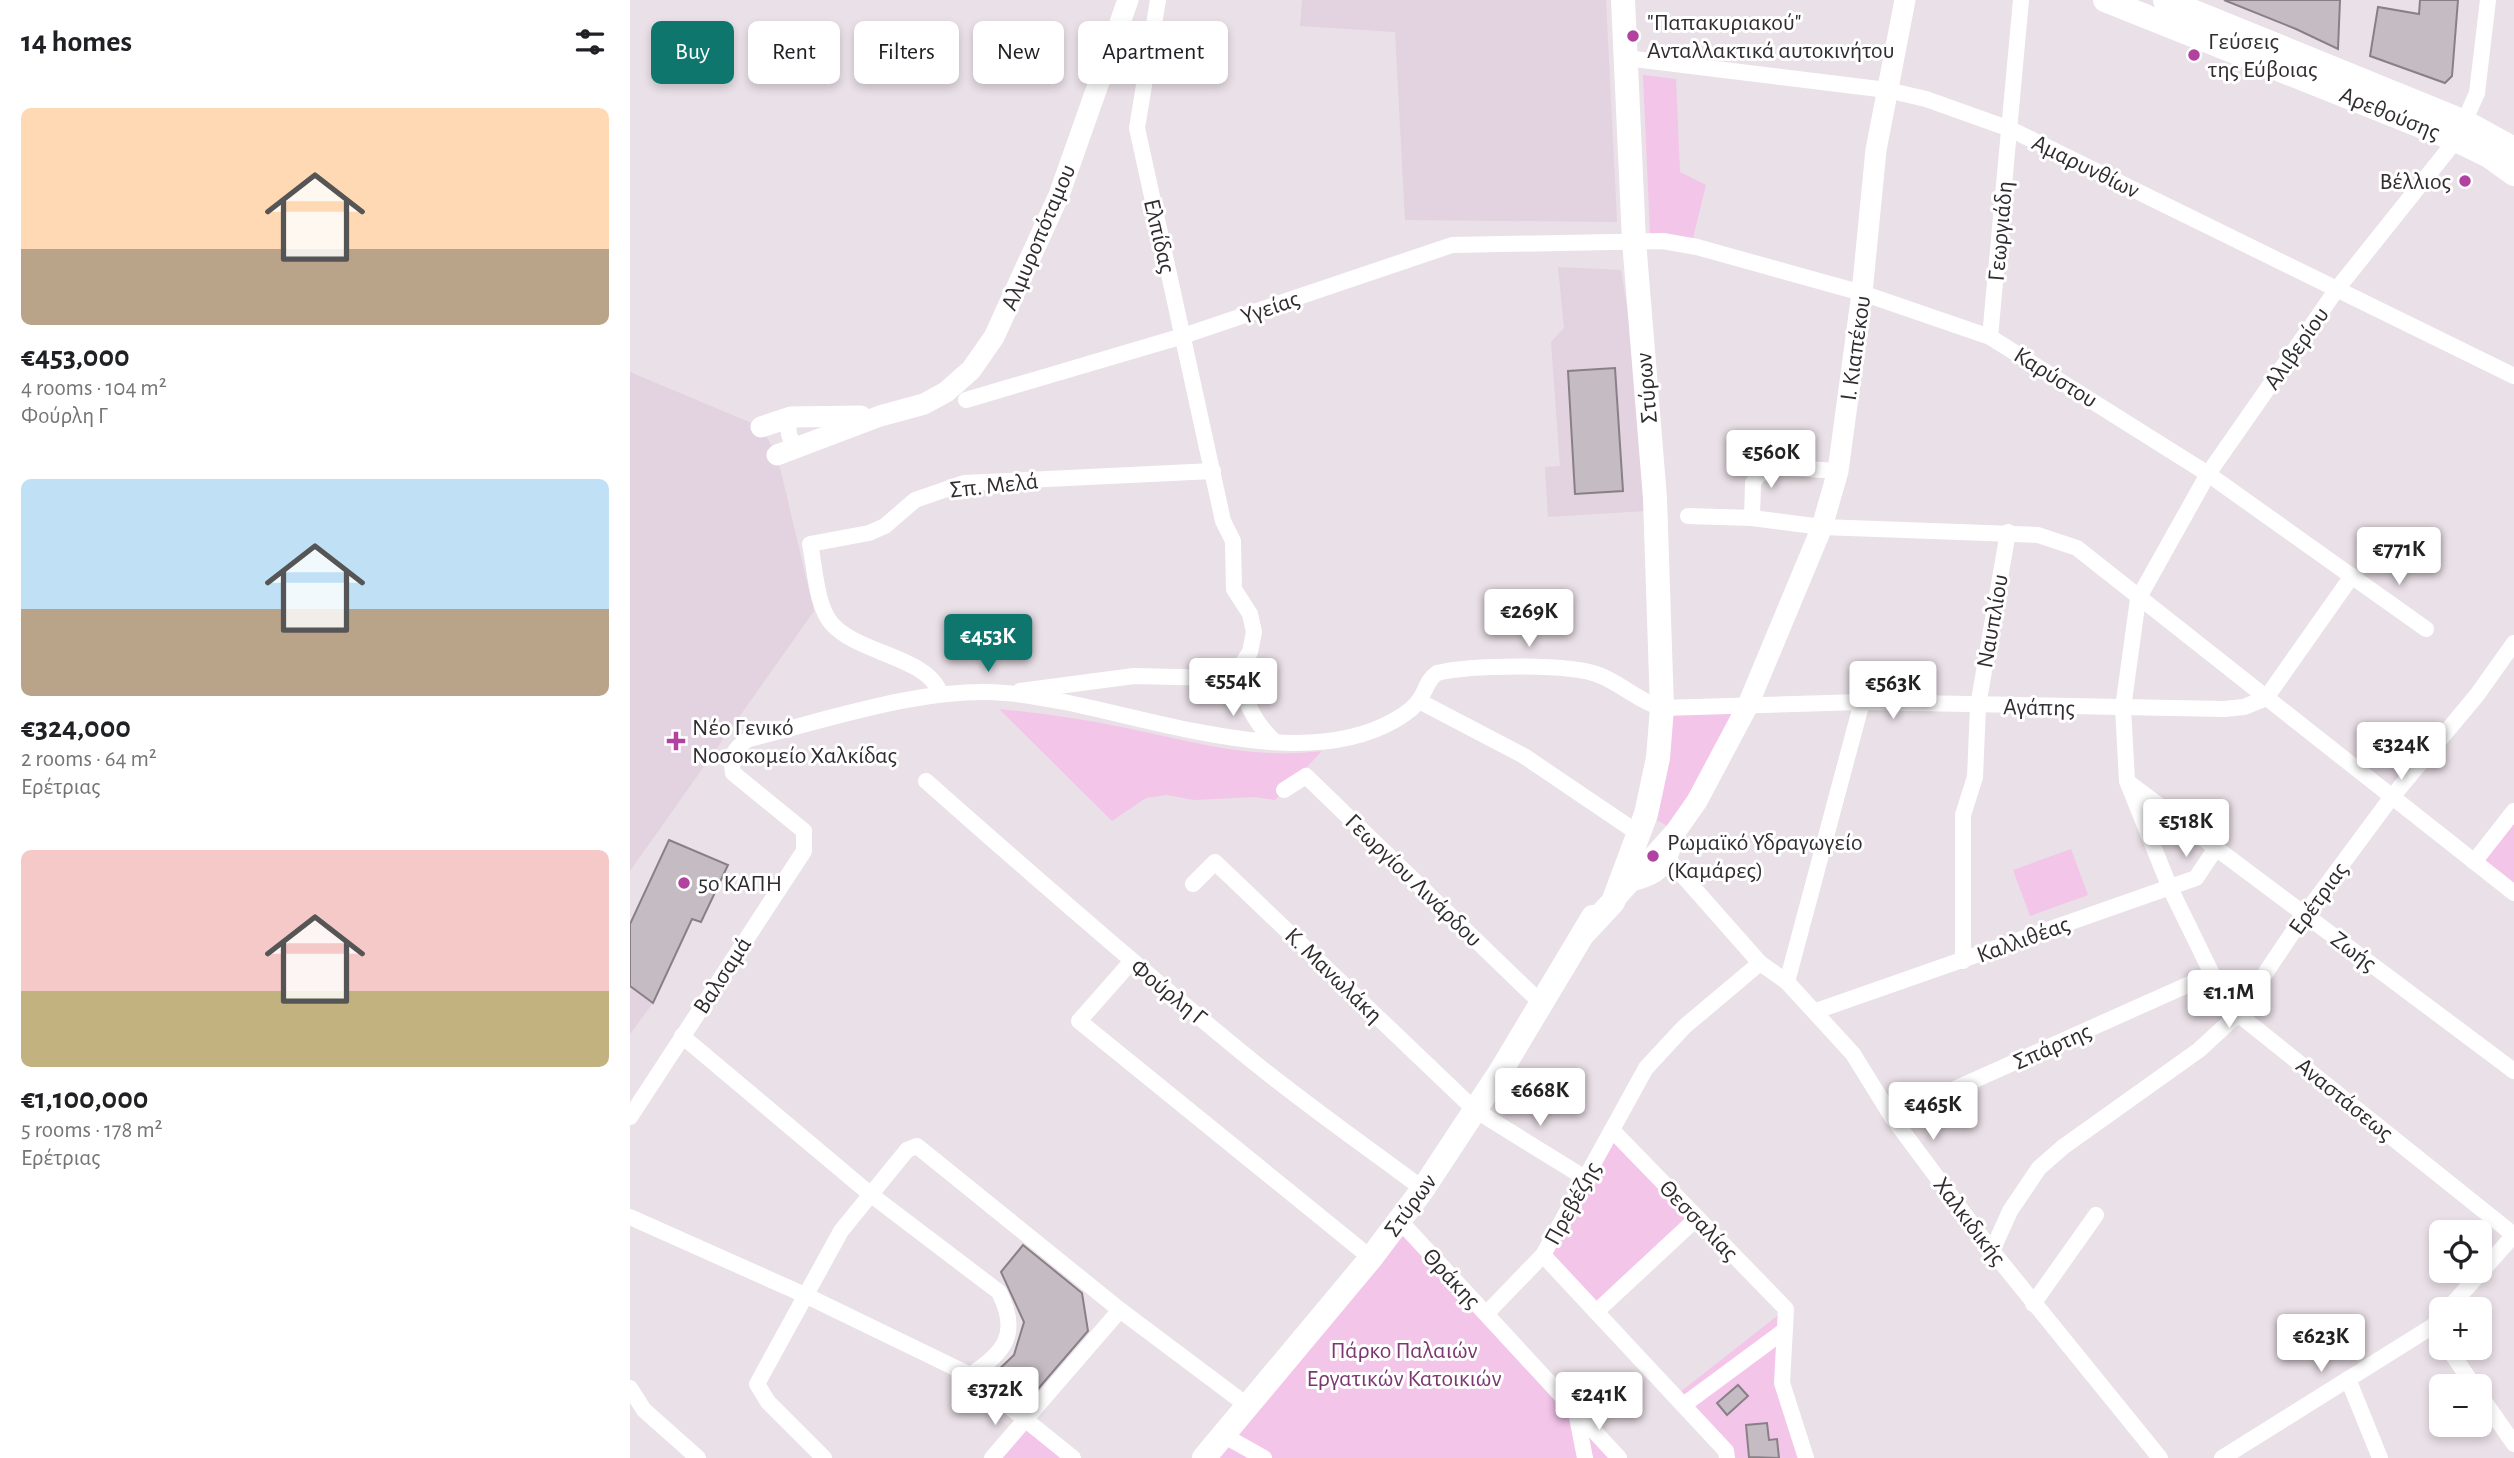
<!DOCTYPE html>
<html lang="en">
<head>
<meta charset="utf-8">
<style>
	body { margin:0; font-family:"Alegreya Sans",sans-serif; background:#f6f6f6; color:#202124; height:100vh; display:flex; flex-direction:column; font-size:26px; white-space:nowrap }
	* { box-sizing:border-box; margin:0 }
	p { font-size:23px; color:#757577 }
	.icon { flex:none; width:38px; height:38px; fill:none; stroke:currentColor; stroke-width:2; stroke-linecap:round; stroke-linejoin:round }
	.map { position:relative; flex:1; overflow:hidden }
	.details { display:flex; flex-direction:column; background:#fff; width:630px }
	.details>* { flex:none }
	.guide { position:absolute; left:21px; top:21px; width:665px; height:63px; display:flex; gap:14px }
	.fabs { position:absolute; left:1799px; top:1220px; display:grid; gap:14px }
	.fabs a { display:grid; place-items:center; width:63px; height:63px; border-radius:10px; background:#fff; box-shadow:0 4px 10px #0003; font-size:35px }
	.price { position:absolute; translate:-50% -60px; padding:0 16px; border-radius:7px; background:#fff; color:#222; font-size:23px; line-height:46px; filter:drop-shadow(0 2px 4px #0008) }
	.price::after { content:''; position:absolute; left:50%; top:42px; width:21px; height:16px; margin-left:-10px; background:inherit; clip-path:polygon(0 0,100% 0,50% 100%) }
	.price.current { background:#0f766e; color:#fff }
	ul { padding:0; list-style:none }
	li { display:grid; align-content:center; gap:14px; height:371px; padding:0 21px }
	li span { display:grid; place-items:center; height:217px; border-radius:10px; color:#555 }
	li>.icon { margin-inline-start:auto }
	span .icon { width:126px; height:126px; fill:#fffc; stroke-width:1 }
	li b { font-size:30px }
	h2 { display:flex; justify-content:space-between; align-items:center; height:84px; padding:0 21px; font-size:30px }
	.chip { padding:0 24px; border-radius:10px; background:#fff; box-shadow:0 4px 10px #0003; font-size:24px; line-height:63px }
	.chip.current { background:#0f766e; color:#fff }
	main { display:flex; flex:1; min-height:0 }
	.map>svg:first-child { display:block }
</style>
</head>
<body>
<main>
<section class="details">
<h2>14 homes<svg class="icon" aria-label="filters" viewBox="0 0 24 24"><path d="M4 7h16M4 17h16"/><circle cx="9" cy="7" r="2"/><circle cx="15" cy="17" r="2"/></svg></h2>
<ul>
<li><span style="background:linear-gradient(#ffd9b3 65%,#b9a48a 0)"><svg class="icon" aria-label="home" viewBox="0 0 24 24"><path d="M3 11l9-7 9 7M6 9v11h12V9"/></svg></span><div><b>€453,000</b><p>4 rooms · 104 m²</p><p>Φούρλη Γ</p></div></li>
<li><span style="background:linear-gradient(#bfe0f5 60%,#b9a48a 0)"><svg class="icon" aria-label="home" viewBox="0 0 24 24"><path d="M3 11l9-7 9 7M6 9v11h12V9"/></svg></span><div><b>€324,000</b><p>2 rooms · 64 m²</p><p>Ερέτριας</p></div></li>
<li><span style="background:linear-gradient(#f6c9c9 65%,#c2b280 0)"><svg class="icon" aria-label="home" viewBox="0 0 24 24"><path d="M3 11l9-7 9 7M6 9v11h12V9"/></svg></span><div><b>€1,100,000</b><p>5 rooms · 178 m²</p><p>Ερέτριας</p></div></li>
</ul>
</section>
<div class="map">
<svg width="1884" height="1458" viewBox="0 0 1884 1458">
	<rect width="100%" height="100%" fill="#eae0e7"/>
	<g fill="#e3d2df">
		<path d="M672,0h304l11,222 -212,-2 -10,-188 -95,-6z"/>
		<path d="M928,267l63,3 11,69 13,172 -97,6 -3,-50 15,-1 -9,-124 13,-14z"/>
		<path d="M0,372l131,55 16,28 37,156 -184,260z"/>
		<path d="M0,986l23,17 -23,31z"/>
	</g>
	<g fill="#f3c5e9">
		<path d="M1013,75l33,4 4,93 26,13 -14,57 -42,-9z"/>
		<path d="M1117,707l-71,124 -30,-17 16,-106z"/>
		<path d="M369,709c43,4 85,10 127,19 67,14 127,32 196,23l-47,49 -21,-3 -60,3 -27,-5 -21,3 -34,23z"/>
		<path d="M1884,811v82l-40,-31z"/>
		<path d="M1441,849l17,46 -58,21 -17,-46z"/>
		<path d="M982,1130l85,88 -101,94 -53,-57z"/>
		<path d="M770,1221l219,237h-415z"/>
		<path d="M1156,1309l-4,74 24,75h-79l-52,-62z"/>
		<path d="M396,1421l47,37h-81z"/>
	</g>
	<g fill="#c5bbc2" stroke="#898087" stroke-width="2">
		<path d="M1594,0h116l-2,49 -42,-20z"/>
		<path d="M1790,0h38l-6,76 -7,7 -75,-27 8,-49 41,7z"/>
		<path d="M985,368l8,123 -48,3 -7,-123z"/>
		<path d="M39,840l59,25 -27,57 -9,-3 -39,84 -23,-17v-62z"/>
		<path d="M393,1245l59,48 6,38 -63,73 -34,-27 23,-22 10,-33 -23,-50z"/>
		<path d="M1108,1385l10,11 -21,19 -10,-12z"/>
		<path d="M1137,1423l2,17 8,-1 2,19 -30,-1 -3,-32z"/>
	</g>
	<g fill="none" stroke-linecap="round" stroke-linejoin="round">
		<g stroke="#fff" stroke-width="16">
			<path d="M1858,0l-11,93 -21,47 -119,149 -129,185 -70,125 -15,109 4,73 43,107 42,86 26,40 276,221"/>
			<path d="M996,58l261,32 39,9 84,30 504,247"/>
			<path d="M1360,337l31,-337"/>
			<path d="M336,400l217,-64 269,-91 211,-4 34,6 165,46 128,44 218,137 218,155"/>
			<path d="M161,417c-4,12 -4,23 8,29"/>
			<path d="M1208,471l-64,-4 -16,8 -5,8 -1,35 70,9 216,8 39,13 437,345"/>
			<path d="M1058,516l64,2"/>
			<path d="M608,670c8,31 12,48 36,71"/>
			<path d="M390,691l114,-15 87,2 17,-8 12,-18 4,-20 -4,-18 -16,-25 -1,-48 -10,-20 -86,-393 21,-128"/>
			<path d="M310,693c-12,-36 -81,-39 -108,-69 -16,-18 -17,-57 -22,-80l59,-11 16,-7 30,-26 49,-17 249,-12"/>
			<path d="M789,701l105,55 105,71"/>
			<path d="M296,781c105,93 210,185 319,274 57,47 119,90 178,134"/>
			<path d="M1499,783l385,288"/>
			<path d="M654,790l22,-14 235,227"/>
			<path d="M1039,860l91,103 27,19 66,72 39,63 100,134 168,207"/>
			<path d="M1844,862l40,-51"/>
			<path d="M563,884l22,-22 260,248 110,68"/>
			<path d="M1000,884c20,-5 36,-11 42,-33"/>
			<path d="M1333,961v-146l12,-38 3,-71 30,-174"/>
			<path d="M501,962l-52,59 292,237"/>
			<path d="M1157,982l75,-280"/>
			<path d="M1186,1011l380,-133 20,-30"/>
			<path d="M52,1036l188,158 129,98c21,41 6,61 -29,83"/>
			<path d="M0,1117l174,-266v-20l-71,-58c-3,-18 1,-25 16,-34 79,-19 175,-53 256,-46 113,9 285,88 390,27 9,-5 20,-13 25,-21 6,-9 7,-19 17,-26 32,-8 132,-10 162,2 23,9 39,26 63,33l200,-6 362,7 20,-2 22,-9 86,-122"/>
			<path d="M1262,1117l320,-143"/>
			<path d="M982,1130l174,179 -4,74 24,75"/>
			<path d="M0,1217l177,79 163,79 103,83"/>
			<path d="M770,1221l219,237"/>
			<path d="M1362,1251l18,-40 29,-43 24,-21 136,-97 39,-36 67,-100 86,-116 86,-103 37,-52"/>
			<path d="M913,1255l183,196 1,7"/>
			<path d="M1403,1304l63,-89"/>
			<path d="M1818,1309l66,-74"/>
			<path d="M966,1312l101,-94"/>
			<path d="M856,1314l57,-59 103,-187 38,-41 76,-64"/>
			<path d="M1818,1348l26,38"/>
			<path d="M1718,1379l32,79"/>
			<path d="M0,1388l14,22 54,48"/>
			<path d="M1850,1395l34,49"/>
			<path d="M1055,1404l100,-74"/>
			<path d="M946,1412l9,46"/>
			<path d="M593,1435l41,23"/>
			<path d="M194,1458l-56,-56 -11,-18 84,-153 66,-81 10,-4 203,164 128,96"/>
			<path d="M362,1458l128,-148"/>
			<path d="M1592,1458l211,-132 8,-10"/>
		</g>
		<g stroke="#fff" stroke-width="21">
			<path d="M131,427l30,-10 70,-1"/>
			<path d="M147,455l103,-39 44,-12 22,-12 25,-22 23,-33 65,-142 69,-195"/>
			<path d="M985,899l61,-68 21,-30 50,-94 75,-180 16,-56 24,-178 14,-143 29,-150"/>
		</g>
		<g stroke="#fff" stroke-width="24">
			<path d="M1475,0l351,140 33,16 25,18"/>
			<path d="M1535,0l300,122 49,27"/>
			<path d="M956,931l27,-29 33,-88 12,-56 4,-50 -7,-210 -21,-257 -11,-241"/>
			<path d="M574,1458l167,-200 52,-69 79,-120 91,-152"/>
		</g>
	</g>
	<g fill="#b142a0" stroke="#fff" stroke-width="2.5">
		<circle cx="1003" cy="36" r="7"/>
		<circle cx="1564" cy="55" r="7"/>
		<circle cx="1835" cy="181" r="7"/>
		<path d="M42.5 730.5h7v7h7v7h-7v7h-7v-7h-7v-7h7z"/>
		<circle cx="1023" cy="856" r="7"/>
		<circle cx="54" cy="883" r="7"/>
	</g>
	<g text-anchor="middle" stroke-width="6" stroke-linejoin="round" paint-order="stroke">
		<g font-size="24" fill="#302c2f" stroke="#fff" text-anchor="start">
			<text x="1017" y="30">"Παπακυριακού"<tspan x="1017" dy="28">Ανταλλακτικά αυτοκινήτου</tspan></text>
			<text x="1578" y="49">Γεύσεις<tspan x="1578" dy="28">της Εύβοιας</tspan></text>
			<text x="1821" y="189" text-anchor="end">Βέλλιος</text>
			<text x="62" y="735">Νέο Γενικό<tspan x="62" dy="28">Νοσοκομείο Χαλκίδας</tspan></text>
			<text x="1037" y="850">Ρωμαϊκό Υδραγωγείο<tspan x="1037" dy="28">(Καμάρες)</tspan></text>
			<text x="68" y="891">5ο ΚΑΠΗ</text>
		</g>
		<g font-size="24" fill="#302c2f" stroke="#fff">
			<text transform="translate(1760 113) rotate(22)" y="8">Αρεθούσης</text>
			<text transform="translate(1456 166) rotate(26)" y="8">Αμαρυνθίων</text>
			<text transform="translate(1370 231) rotate(-85)" y="8">Γεωργιάδη</text>
			<text transform="translate(530 236) rotate(77)" y="8">Ελπίδας</text>
			<text transform="translate(408 237) rotate(-67)" y="8">Αλμυροπόταμου</text>
			<text transform="translate(640 307) rotate(-19)" y="8">Υγείας</text>
			<text transform="translate(1225 348) rotate(-82)" y="8">Ι. Κιαπέκου</text>
			<text transform="translate(1666 348) rotate(-55)" y="8">Αλιβερίου</text>
			<text transform="translate(1426 377) rotate(32)" y="8">Καρύστου</text>
			<text transform="translate(1016 388) rotate(-95)" y="8">Στύρων</text>
			<text transform="translate(364 485) rotate(-6)" y="8">Σπ. Μελά</text>
			<text transform="translate(1362 621) rotate(-80)" y="8">Ναυπλίου</text>
			<text transform="translate(1409 707) rotate(1)" y="8">Αγάπης</text>
			<text transform="translate(784 880) rotate(44)" y="8">Γεωργίου Λινάρδου</text>
			<text transform="translate(1688 898) rotate(-54)" y="8">Ερέτριας</text>
			<text transform="translate(1393 939) rotate(-20)" y="8">Καλλιθέας</text>
			<text transform="translate(1724 951) rotate(37)" y="8">Ζωής</text>
			<text transform="translate(92 975) rotate(-57)" y="8">Βαλσαμά</text>
			<text transform="translate(704 975) rotate(44)" y="8">Κ. Μανωλάκη</text>
			<text transform="translate(539 992) rotate(39)" y="8">Φούρλη Γ</text>
			<text transform="translate(1422 1046) rotate(-24)" y="8">Σπάρτης</text>
			<text transform="translate(1715 1099) rotate(39)" y="8">Αναστάσεως</text>
			<text transform="translate(942 1203) rotate(-61)" y="8">Πρεβέζης</text>
			<text transform="translate(780 1205) rotate(-54)" y="8">Στύρων</text>
			<text transform="translate(1069 1220) rotate(46)" y="8">Θεσσαλίας</text>
			<text transform="translate(1340 1221) rotate(53)" y="8">Χαλκιδικής</text>
			<text transform="translate(822 1278) rotate(47)" y="8">Θράκης</text>
		</g>
		<g font-size="24" fill="#7b376f" stroke="#fff">
			<text x="774" y="1358">Πάρκο Παλαιών<tspan x="774" dy="28">Εργατικών Κατοικιών</tspan></text>
		</g>
	</g>
</svg>
<div class="fabs">
<a><svg class="icon" aria-label="locate" viewBox="0 0 24 24"><circle cx="12" cy="12" r="6"/><path d="M12 2v4M12 18v4M2 12h4M18 12h4"/></svg></a>
<a>+</a>
<a>−</a>
</div>
<b class="price" style="left:1141px;top:490px">€560K</b>
<b class="price" style="left:1769px;top:587px">€771K</b>
<b class="price" style="left:899px;top:649px">€269K</b>
<b class="price current" style="left:358px;top:674px">€453K</b>
<b class="price" style="left:603px;top:718px">€554K</b>
<b class="price" style="left:1263px;top:721px">€563K</b>
<b class="price" style="left:1771px;top:782px">€324K</b>
<b class="price" style="left:1556px;top:859px">€518K</b>
<b class="price" style="left:1599px;top:1030px">€1.1M</b>
<b class="price" style="left:910px;top:1128px">€668K</b>
<b class="price" style="left:1303px;top:1142px">€465K</b>
<b class="price" style="left:1691px;top:1374px">€623K</b>
<b class="price" style="left:365px;top:1427px">€372K</b>
<b class="price" style="left:969px;top:1432px">€241K</b>
<div class="guide">
<a class="chip current">Buy</a>
<a class="chip">Rent</a>
<a class="chip">Filters</a>
<a class="chip">New</a>
<a class="chip">Apartment</a>
</div>
</div>
</main>
</body>
</html>
